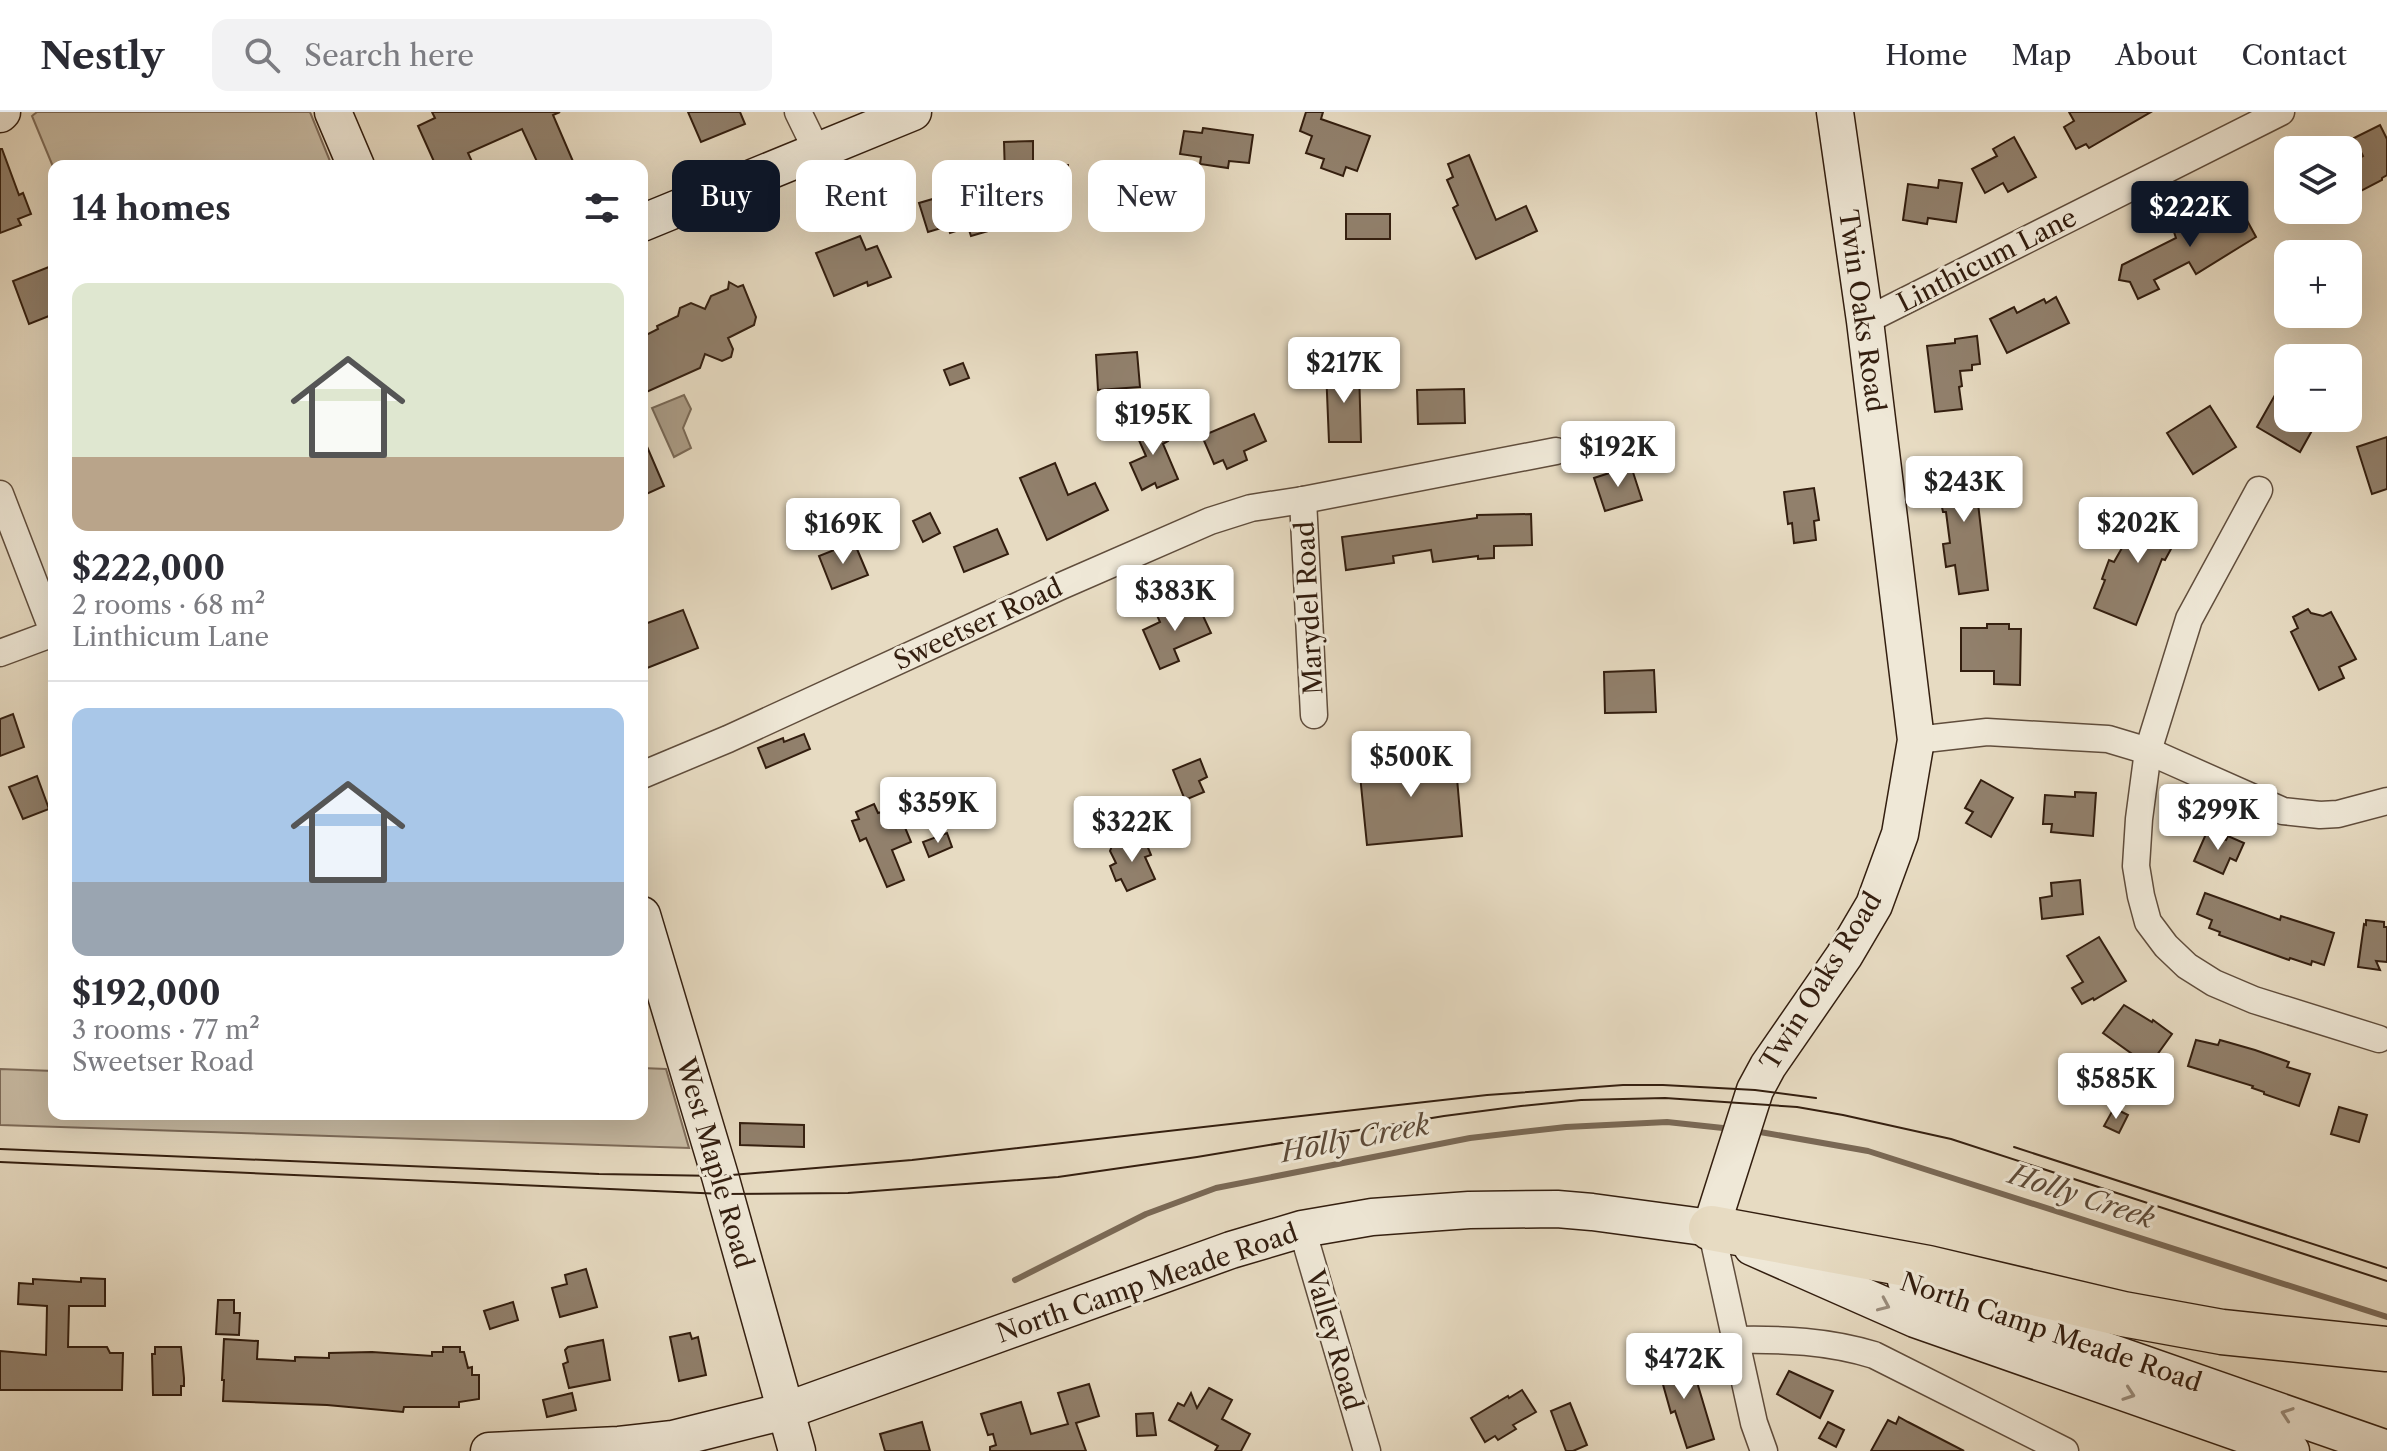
<!DOCTYPE html>
<html lang="en">
<head>
<meta charset="utf-8">
<style>
	body { margin:0; font-family:"Libre Caslon Text",serif; background:#f2f2f3; color:#2b2b33; height:100vh; display:flex; flex-direction:column; font-size:30px; white-space:nowrap }
	* { box-sizing:border-box; margin:0 }
	p { font-size:26px; color:#7c7c81 }
	.icon { flex:none; width:44px; height:44px; fill:none; stroke:currentColor; stroke-width:2; stroke-linecap:round; stroke-linejoin:round }
	.map { position:relative; flex:1; overflow:hidden }
	.panel { position:absolute; left:48px; top:48px; width:600px; height:960px; display:flex; flex-direction:column; background:#fff; border-radius:16px; box-shadow:0 8px 32px #0002 }
	.panel>* { flex:none }
	.guide { position:absolute; left:672px; top:48px; width:760px; height:72px; display:flex; gap:16px }
	.buttons { position:absolute; left:2274px; top:24px; display:grid; gap:16px }
	.buttons a { display:grid; place-items:center; width:88px; height:88px; border-radius:16px; background:#fff; box-shadow:0 8px 32px #0002; font-size:40px }
	.price { position:absolute; translate:-50% -68px; padding:0 18px; border-radius:8px; background:#fff; color:#222; font-size:26px; line-height:52px; filter:drop-shadow(0 2px 4px #0008) }
	.price::after { content:''; position:absolute; left:50%; top:48px; width:24px; height:18px; margin-left:-12px; background:inherit; clip-path:polygon(0 0,100% 0,50% 100%) }
	.price.current { background:#111827; color:#fff }
	ul { padding:0; list-style:none }
	li { display:grid; align-content:center; gap:16px; height:424px; padding:0 24px }
	li+li { border-top:2px solid #e1e1e2 }
	li span { display:grid; place-items:center; height:248px; border-radius:16px; color:#555 }
	li>.icon { margin-inline-start:auto }
	span .icon { width:144px; height:144px; fill:#fffc; stroke-width:1 }
	li b { font-size:34px }
	h2 { display:flex; justify-content:space-between; align-items:center; height:96px; padding:0 24px; font-size:34px }
	.chip { padding:0 28px; border-radius:16px; background:#fff; box-shadow:0 8px 32px #0002; font-size:28px; line-height:72px }
	.chip.current { background:#111827; color:#fff }
	header { display:flex; align-items:center; gap:48px; box-sizing:border-box; height:112px; padding:0 40px; background:#fff; border-bottom:2px solid #e1e1e2 }
	header strong { font-size:38px }
	nav { display:flex; gap:44px; margin-inline-start:auto; font-size:28px }
	.search { width:560px; height:72px; background:#f2f2f3; display:flex; align-items:center; gap:20px; box-sizing:border-box; padding:0 28px; border-radius:16px; color:#7c7c81; font-size:30px }
	.map>svg:first-child { display:block }
</style>
</head>
<body>
<header>
<strong>Nestly</strong>
<div class="search"><svg class="icon" aria-label="search" viewBox="0 0 24 24"><circle cx="10" cy="10" r="6"/><path d="M15 15l6 6"/></svg>Search here</div>
<nav><a>Home</a><a>Map</a><a>About</a><a>Contact</a></nav>
</header>
<div class="map">
<svg width="2387" height="1339" viewBox="0 0 2387 1339">
	<rect width="100%" height="100%" fill="#e7dbc2"/>
	<filter id="stains"><feTurbulence type="fractalNoise" baseFrequency=".0025" numOctaves="4"/><feColorMatrix values="0 0 0 0 .2 0 0 0 0 .09 0 0 0 0 .02 0 0 0 .5 -.17"/></filter>
	<radialGradient id="worn" r=".72"><stop offset=".6" stop-color="#630" stop-opacity="0"/><stop offset="1" stop-color="#630" stop-opacity=".3"/></radialGradient>
	<g fill="#c8bba4" stroke="#7e6c5a" stroke-width="2">
		<path d="M37,0h273l22,54h-278v3l-22,-53z"/>
		<path d="M642,956l24,1 23,79 -689,-23v-56l54,2v43h588z"/>
	</g>
	<path fill="#aa9b85" stroke="#7a6956" stroke-width="2" d="M684,283l7,14 -8,19 8,20 -17,9 -22,-49z"/>
	<g fill="none" stroke-linecap="round" stroke-linejoin="round">
		<g stroke="#7a6956" stroke-width="6">
			<path d="M1760,1020l108,19 519,166"/>
			<path d="M1015,1168l131,-66 70,-26 254,-50 96,-11 101,-5 56,6"/>
		</g>
	</g>
	<g fill="#91806c" stroke="#331e0f" stroke-width="2">
		<path d="M432,0h128l-7,3 22,51h-36l-17,-37 -54,24 6,13h-38l-18,-40 17,-8z"/>
		<path d="M688,0h52l5,12 -44,18z"/>
		<path d="M1306,0h17l-2,7 49,17 -13,35 -11,-4 -3,9 -22,-8 3,-9 -18,-6 6,-17 -12,-5z"/>
		<path d="M2069,0h82l-62,36 -3,-4 -10,5 -12,-22 10,-6z"/>
		<path d="M2380,13l7,14v36l-5,3v2l-23,12 -11,-22v-6l15,-8 -9,-18z"/>
		<path d="M1203,16l50,7 -4,28 -20,-2 -1,7 -28,-4 1,-7 -21,-3 4,-23 18,2z"/>
		<path d="M2014,25l22,40 -28,15 -5,-9 -18,10 -13,-24 25,-13 -4,-7z"/>
		<path d="M1033,29v25l35,-1v32l-34,1v10l-28,1 -2,-67z"/>
		<path d="M0,37h2l17,46 4,-2 8,21 -13,5 3,6 -21,8z"/>
		<path d="M1469,43l27,65 30,-14 11,25 -61,28 -23,-51 5,-3 -11,-25 6,-3 -5,-13z"/>
		<path d="M1939,68l23,3 -6,39 -28,-4 -1,6 -24,-4 5,-36 30,4z"/>
		<path d="M974,78l14,41 -17,5 -3,-9 -18,6 -2,-7 -20,6 -9,-29 41,-12 1,3z"/>
		<path d="M2232,92h6l18,33 -60,37 -7,-12 -35,18 5,9 -21,10 -8,-17 -11,-2 3,-15 54,-27 -2,-6 10,-6v-1z"/>
		<rect x="1346" y="102" width="44" height="25"/>
		<path d="M860,124l6,14 11,-4 14,31 -23,9 -1,-4 -33,14 -18,-43z"/>
		<path d="M54,153v49l-25,10 -16,-43z"/>
		<path d="M729,170l9,5 5,-2 13,32 -2,8 -26,13 5,11 -2,8 -9,4 -17,-7 -5,14 -58,26v-57l16,-8 -1,-3 21,-10 2,-8 11,-5 14,6 6,-13 17,-7z"/>
		<path d="M2056,185l13,26 -62,30 -17,-34 24,-12 3,6 27,-14 2,4z"/>
		<path d="M1977,224l3,28 -8,1v5l-12,1 2,15 -3,1 3,22 -27,3 -8,-66 28,-3v-4z"/>
		<path d="M1137,240l3,35 -42,3 -2,-35z"/>
		<path d="M963,251l6,15 -19,7 -6,-15z"/>
		<path d="M1326,257h33l2,73h-32z"/>
		<path d="M2288,260v46h31l-19,34 -43,-25z"/>
		<path d="M1464,277l1,34 -47,1 -1,-34z"/>
		<path d="M2210,294l26,41 -43,27 -26,-41z"/>
		<path d="M1254,302l12,27 -22,10 3,9 -20,9 -4,-9 -9,4 -12,-28z"/>
		<path d="M1158,306l10,23 -5,3 15,35 -21,9 -2,-5 -13,7 -12,-27 16,-7 -12,-27z"/>
		<path d="M642,323l22,51 -22,10z"/>
		<path d="M2387,325v52l-15,5 -15,-47z"/>
		<path d="M1055,351l13,32 27,-12 13,27 -61,30 -27,-62z"/>
		<path d="M1988,351l3,21 -15,2 12,104 -29,4 -4,-29 -9,2 -3,-23 7,-1 -4,-31h-3l-9,-42z"/>
		<path d="M1631,354l11,34 -37,11 -11,-33z"/>
		<path d="M1814,376l5,32 -5,1 2,19 -22,3 -2,-20 -4,1 -4,-32z"/>
		<path d="M2147,392l37,21 -19,35 -3,-1 -26,66 -42,-17 11,-28 -3,-1 7,-19 5,2z"/>
		<path d="M930,401l10,20 -17,9 -10,-21z"/>
		<path d="M1531,402l1,31 -38,1v12l-16,1v-3l-45,6 -2,-12 -38,6 1,7 -48,7 -4,-33 135,-19v-3z"/>
		<path d="M997,417l11,25 -44,18 -10,-25z"/>
		<path d="M854,430l14,33 -36,14 -13,-33z"/>
		<path d="M1176,492l4,9 18,-8 13,28 -37,16 5,12 -19,8 -17,-39 17,-8 -4,-9z"/>
		<path d="M2308,497l3,4 12,3 8,-4 25,47 -17,8 5,11 -25,12 -28,-58 7,-4 -5,-11z"/>
		<path d="M683,498l15,38 -56,22v-45z"/>
		<path d="M1987,512h22v5h12l-1,56 -26,-1v-13h-33v-43h26z"/>
		<path d="M1654,558l2,42 -51,1 -1,-41z"/>
		<path d="M13,602l11,33 -24,9v-37z"/>
		<path d="M804,622l6,15 -44,19 -8,-20 25,-10 1,4z"/>
		<path d="M1414,633l2,14 39,-4 7,81 -95,9 -8,-80 37,-3 -1,-15z"/>
		<path d="M1200,647l7,18 -8,4 5,11 -19,8 -12,-30z"/>
		<path d="M37,664l12,33 -26,10 -14,-32z"/>
		<path d="M1981,668l32,18 -22,39 -25,-14 7,-11 -8,-4z"/>
		<path d="M2075,680l21,1 -3,43 -42,-4 1,-8h-9l2,-29 30,2z"/>
		<path d="M874,692l4,9 19,-5 14,34 -19,8 12,30 -17,7 -21,-49 -6,3 -8,-20 7,-2 -3,-7z"/>
		<path d="M947,721l5,14 -23,10 -6,-15z"/>
		<path d="M2206,722l20,6 2,-4 16,7 -8,18 -6,-3 -7,16 -29,-13z"/>
		<path d="M1144,726l7,17 -6,2 10,22 -28,12 -6,-12 -5,2 -6,-15 6,-3 -6,-12 4,-10 14,4z"/>
		<path d="M2080,768l3,34 -41,5 -2,-21 12,-2 -1,-13z"/>
		<path d="M2205,781l75,27 1,-4 53,17 -10,32 -12,-4 -1,4 -21,-7 -1,2 -70,-25 1,-3 -11,-4 3,-8 -15,-6z"/>
		<path d="M2366,808l18,2v5h3v35l-11,-1 4,9 -22,-3 6,-43 2,1z"/>
		<path d="M2099,825l27,44 -32,19 -1,-2 -11,6 -10,-16 11,-6 -16,-26z"/>
		<path d="M2124,893l28,17 1,-2 19,14 -23,32 -46,-33z"/>
		<path d="M2196,928l22,5 2,-5 35,10 34,12 -2,5 23,7 -11,32 -35,-12v-2l-12,-4 1,-2 -65,-20z"/>
		<path d="M2339,995l28,8 -8,27 -28,-8z"/>
		<path d="M2114,996l14,7 -9,18 -15,-7z"/>
		<path d="M740,1011l64,2v22l-64,-2z"/>
		<path d="M586,1157l11,38 -37,10 -8,-29 15,-4 -2,-9z"/>
		<path d="M81,1166l24,1v27h-36l-1,41h39l3,6h13l-1,37h-122v-39l46,4 1,-49 -29,-2 1,-21 14,1v-5l48,3z"/>
		<path d="M218,1188h16v13h6l-1,22 -23,-1z"/>
		<path d="M513,1190l5,18 -28,9 -6,-18z"/>
		<path d="M690,1221l2,6 6,-2 8,38 -27,6 -9,-44z"/>
		<path d="M224,1227l34,2 -1,18 21,1 17,1v-4l34,1v-5l43,-1 60,4v-4h11v-5h17v5h4l4,16 4,-1v8h7v24l-20,3v5h-55l-1,5 -76,-7 -104,-4 1,-21h-2z"/>
		<path d="M603,1228l7,40 -41,8 -6,-24 5,-2 -3,-12 3,-3z"/>
		<path d="M1665,1233l12,33 17,-6 20,67 -27,9 -12,-37 -4,2 -18,-64z"/>
		<path d="M155,1235h26l3,31v8h-3v9h-28l-1,-41h3z"/>
		<path d="M1789,1259l44,20 -13,27 -43,-24z"/>
		<path d="M1089,1272l10,32 -23,7 10,28h-96v-4l6,-2 -3,-11 -5,1 -7,-21 40,-12 10,32 37,-10 -10,-31z"/>
		<path d="M1209,1276l23,12 -10,19 28,15 -9,17h-26l3,-5 -49,-26 9,-17 6,3 7,-13 6,15z"/>
		<path d="M1522,1278l14,22 -23,13 3,4 -18,11 -3,-4 -10,6 -14,-24 37,-22 1,2z"/>
		<path d="M572,1281l4,17 -29,7 -4,-17z"/>
		<path d="M1570,1291l17,42 -14,6h-7l-15,-40z"/>
		<path d="M1153,1301l3,22 -19,1 -1,-22z"/>
		<path d="M1899,1305l9,5 56,29h-93l17,-31 8,4z"/>
		<path d="M922,1310l8,29h-45l-5,-17z"/>
		<path d="M1828,1310l16,8 -8,17 -17,-9z"/>
	</g>
	<g fill="none" stroke-linecap="round" stroke-linejoin="round">
		<g stroke="#604d3c" stroke-width="29">
			<g id="street">
				<path d="M798,0l19,39"/>
				<path d="M1865,209l416,-209"/>
				<path d="M2259,378l-70,129 -41,132 -9,68 -3,47 5,30 7,26 18,24 21,20 27,17 40,17 125,39"/>
				<path d="M0,382l54,140"/>
				<path d="M1303,388l11,215"/>
				<path d="M0,541l54,-20"/>
				<path d="M1916,628l71,-8 121,7 40,12 135,60 37,4 18,-1 49,-13"/>
				<path d="M642,663l86,-36 333,-153 149,-65 41,-13 52,-8 253,-49"/>
				<path d="M1711,1116l43,195 10,28"/>
				<path d="M1302,1117l65,222"/>
				<path d="M1735,1228c48,-1 93,1 139,15l191,96"/>
			</g>
		</g>
		<g stroke="#331e0f" stroke-width="39">
			<g id="secondary">
				<path d="M333,0l23,54"/>
				<path d="M0,2l2,-2"/>
				<path d="M642,111l271,-111"/>
				<path d="M642,803l78,261 77,275"/>
				<path d="M1711,1116l44,-138 13,-24 76,-110 30,-51 26,-71 16,-94 -51,-419 -30,-209"/>
				<path d="M1752,1135l163,72 376,132"/>
				<path d="M1906,1169l481,168"/>
				<path d="M489,1339l130,-6 54,-6 112,-28 446,-161 71,-21 70,-12 97,-7 88,-1 35,3 119,16 26,7"/>
			</g>
		</g>
		<g stroke="#331e0f" stroke-width="47">
			<path id="highway" d="M1711,1116l217,40 195,46 99,18 165,17"/>
		</g>
		<use href="#street" stroke="#efe8d7" stroke-width="26"/>
		<use href="#secondary" stroke="#efe8d7" stroke-width="36"/>
		<use href="#highway" stroke="#e7dbc2" stroke-width="44"/>
		<g stroke="#331e0f" stroke-width="2">
			<path d="M2014,1035l373,121"/>
			<path d="M0,1037l599,25 121,2 192,-16 575,-65 136,-10h40l92,5 61,8"/>
			<path d="M0,1050l723,32 125,-1 210,-16 139,-20 247,-41 77,-10 60,-6 84,-2 132,9 46,8 108,24 436,142"/>
		</g>
	</g>
	<defs><path id="oneway-chevron" d="M-2-3.5L2.5 0L-2 3.5" fill="none" stroke-width="1.6" stroke-linecap="round" stroke-linejoin="round" transform="scale(2)"/></defs>
	<g stroke="#9a8d7d">
		<use href="#oneway-chevron" transform="translate(1884 1193) rotate(24)"/>
		<use href="#oneway-chevron" transform="translate(2129 1282) rotate(19)"/>
		<use href="#oneway-chevron" transform="translate(2287 1302) rotate(-161)"/>
	</g>
	<g text-anchor="middle" stroke-width="6" stroke-linejoin="round" paint-order="stroke">
		<g font-size="26" fill="#331e0f" stroke="#efe8d7">
			<text transform="translate(1987 148) rotate(-27)" y="9">Linthicum Lane</text>
			<text transform="translate(1862 199) rotate(82)" y="9">Twin Oaks Road</text>
			<text transform="translate(1309 496) rotate(-93)" y="9">Marydel Road</text>
			<text transform="translate(978 512) rotate(-25)" y="9">Sweetser Road</text>
			<text transform="translate(1821 869) rotate(-58)" y="9">Twin Oaks Road</text>
			<text transform="translate(715 1051) rotate(74)" y="9">West Maple Road</text>
			<text transform="translate(1147 1171) rotate(-19)" y="9">North Camp Meade Road</text>
			<text transform="translate(2051 1220) rotate(19)" y="9">North Camp Meade Road</text>
			<text transform="translate(1334 1228) rotate(74)" y="9">Valley Road</text>
		</g>
		<g font-size="28" font-style="italic" fill="#5d4a38" stroke="#efe8d7">
			<text transform="translate(1355 1026) rotate(-11)" y="10">Holly Creek</text>
			<text transform="translate(2082 1084) rotate(18)" y="10">Holly Creek</text>
		</g>
	</g>
	<rect width="100%" height="100%" filter="url(#stains)"/>
	<rect width="100%" height="100%" fill="url(#worn)"/>
</svg>
<div class="buttons">
<a><svg class="icon" aria-label="layers" viewBox="0 0 24 24"><path d="M12 4l9 5-9 5-9-5zM3 14l9 5 9-5"/></svg></a>
<a>+</a>
<a>−</a>
</div>
<b class="price current" style="left:2190px;top:137px">$222K</b>
<b class="price" style="left:1344px;top:293px">$217K</b>
<b class="price" style="left:1153px;top:345px">$195K</b>
<b class="price" style="left:1618px;top:377px">$192K</b>
<b class="price" style="left:1964px;top:412px">$243K</b>
<b class="price" style="left:2138px;top:453px">$202K</b>
<b class="price" style="left:843px;top:454px">$169K</b>
<b class="price" style="left:1175px;top:521px">$383K</b>
<b class="price" style="left:1411px;top:687px">$500K</b>
<b class="price" style="left:938px;top:733px">$359K</b>
<b class="price" style="left:2218px;top:740px">$299K</b>
<b class="price" style="left:1132px;top:752px">$322K</b>
<b class="price" style="left:2116px;top:1009px">$585K</b>
<b class="price" style="left:1684px;top:1289px">$472K</b>
<div class="guide">
<a class="chip current">Buy</a>
<a class="chip">Rent</a>
<a class="chip">Filters</a>
<a class="chip">New</a>
</div>
<section class="panel">
<h2>14 homes<svg class="icon" aria-label="filters" viewBox="0 0 24 24"><path d="M4 7h16M4 17h16"/><circle cx="9" cy="7" r="2"/><circle cx="15" cy="17" r="2"/></svg></h2>
<ul>
<li><span style="background:linear-gradient(#dfe7d0 70%,#b9a48a 0)"><svg class="icon" aria-label="home" viewBox="0 0 24 24"><path d="M3 11l9-7 9 7M6 9v11h12V9"/></svg></span><div><b>$222,000</b><p>2 rooms · 68 m²</p><p>Linthicum Lane</p></div></li>
<li><span style="background:linear-gradient(#a9c7e8 70%,#9aa5b1 0)"><svg class="icon" aria-label="home" viewBox="0 0 24 24"><path d="M3 11l9-7 9 7M6 9v11h12V9"/></svg></span><div><b>$192,000</b><p>3 rooms · 77 m²</p><p>Sweetser Road</p></div></li>
</ul>
</section>
</div>
</body>
</html>
